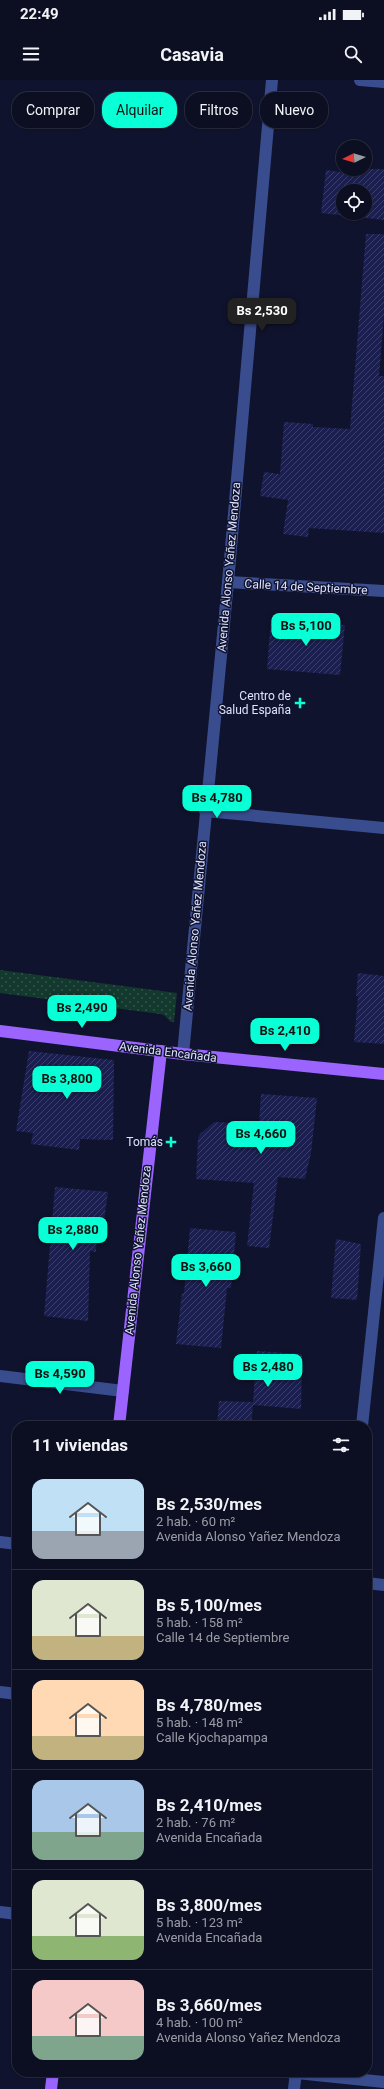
<!DOCTYPE html>
<html lang="es">
<head>
<meta charset="utf-8">
<style>
	body { margin:0; font-family:Roboto,sans-serif; background:#1a1c2f; color:#f1f3f6; height:100vh; display:flex; flex-direction:column; font-size:15px; white-space:nowrap }
	* { box-sizing:border-box; margin:0 }
	p { font-size:13px; color:#9a9ca5 }
	.icon { flex:none; width:22px; height:22px; fill:none; stroke:currentColor; stroke-width:2; stroke-linecap:round; stroke-linejoin:round }
	.map { position:relative; flex:1; overflow:hidden }
	.side { position:absolute; left:12px; top:1341px; width:360px; height:656px; display:flex; flex-direction:column; background:#0c0e22; border-radius:16px; box-shadow:0 1px 3px #0004,0 0 0 1px #2c2e40 }
	.side>* { flex:none }
	.banner { position:absolute; left:12px; top:12px; width:360px; height:36px; display:flex; gap:8px }
	.needle { width:26px; rotate:265deg }
	.buttons { position:absolute; left:336px; top:60px; display:grid; gap:8px }
	.buttons a { display:grid; place-items:center; width:36px; height:36px; border-radius:50%; background:#0c0e22; box-shadow:0 1px 3px #0004,0 0 0 1px #2c2e40; font-size:20px }
	.price { position:absolute; translate:-50% -34px; padding:0 9px; border-radius:8px; background:#09ffd5; color:#111; font-size:13px; line-height:26px; filter:drop-shadow(0 1px 2px #0008) }
	.price::after { content:''; position:absolute; left:50%; top:24px; width:12px; height:9px; margin-left:-6px; background:inherit; clip-path:polygon(0 0,100% 0,50% 100%) }
	.price.on { background:#222; color:#fff }
	ul { padding:0; list-style:none }
	li { display:flex; align-items:center; gap:12px; height:100px; padding:0 20px }
	li+li { border-top:1px solid #2c2e40 }
	li span { display:grid; place-items:center; flex:none; width:112px; height:80px; border-radius:12px; color:#555 }
	li>.icon { margin-inline-start:auto }
	span .icon { width:48px; height:48px; fill:#fffc; stroke-width:1 }
	li b { font-size:17px }
	h2 { display:flex; justify-content:space-between; align-items:center; height:48px; padding:0 20px; font-size:17px }
	.pill { padding:0 14px; border-radius:16px; background:#0c0e22; box-shadow:0 1px 3px #0004,0 0 0 1px #2c2e40; font-size:14px; line-height:36px }
	.pill.on { background:#09ffd5; color:#111 }
	.status { display:flex; justify-content:space-between; align-items:center; height:28px; padding:0 20px; background:#0c0e22; direction:ltr }
	.status svg { height:11px; fill:currentColor }
	header { display:flex; justify-content:space-between; align-items:center; height:52px; padding:0 20px; background:#0c0e22; font-size:18px; font-weight:700 }
	.map>svg:first-child { display:block }
</style>
</head>
<body>
<div class="status"><b>22:49</b><svg viewBox="0 0 49 12"><path d="M0 12V9h3v3zM5 12V6h3v6zM10 12V3h3v9zM15 12V0h3v12zM26 1h20v11H26zM47 4h2v5h-2z"/></svg></div>
<header><svg class="icon" aria-label="menu" viewBox="0 0 24 24"><path d="M4 6h16M4 12h16M4 18h16"/></svg>Casavia<svg class="icon" aria-label="search" viewBox="0 0 24 24"><circle cx="10" cy="10" r="6"/><path d="M15 15l6 6"/></svg></header>
<div class="map">
<svg width="384" height="2009" viewBox="0 0 384 2009">
	<defs>
		<pattern id="grass-dots" width="8" height="8" patternUnits="userSpaceOnUse"><rect width="8" height="8" fill="#13382d"/><path d="M2 2h.1M6 6h.1" fill="none" stroke="#35544c" stroke-width="1.8" stroke-linecap="round"/></pattern>
		<pattern id="building-hatch" width="6" height="6" patternUnits="userSpaceOnUse"><rect width="6" height="6" fill="#1b1f4f"/><path d="M-1 1l2-2M0 6l6-6M5 7l2-2" fill="none" stroke="#3c3f69"/></pattern>
	</defs>
	<rect width="100%" height="100%" fill="#10132d"/>
	<path fill="url(#grass-dots)" d="M0,890l177,23 -3,29h-3l-7,-7 -4,-1 -160,-21z"/>
	<g fill="url(#building-hatch)" fill-rule="evenodd">
		<path d="M361,89h23v51l-63,-7 5,-43 34,5zM343,111h22v22h-22z"/>
		<path d="M366,154h18v80l-5,62h5v157l-75,-5 -1,9 -25,-3 5,-34 -28,-4 4,-24 16,2 4,-52 29,2v3l37,2z"/>
		<path d="M271,539l74,6 -5,50 -73,-6z"/>
		<path d="M358,893l26,3v68l-30,-2 4,-46h-2z"/>
		<path d="M29,971l85,9 -1,80 -33,-1 -1,11 -48,-6 2,-11 -17,-2z"/>
		<path d="M261,1014l56,4 -6,55 -6,26 -27,-2 -9,71 -22,-2 7,-63 -58,-4 2,-40 2,-5 14,-12 45,2z"/>
		<path d="M55,1107l53,5 -5,36h-6l-1,24 -6,-1 -2,70 -44,-5z"/>
		<path d="M190,1148l46,4 -5,56h-4l-6,60 -45,-4 6,-51h2z"/>
		<path d="M336,1159l25,5 -4,56 -26,-2z"/>
		<path d="M257,1271l45,3 -1,55 -48,-4 -2,21h-34l2,-25 34,1z"/>
	</g>
	<g fill="none" stroke-linecap="round" stroke-linejoin="round">
		<g stroke="#394d8e" stroke-width="12">
			<path d="M360,0l24,2"/>
			<path d="M228,502l156,9"/>
			<path d="M205,731l179,17"/>
			<path d="M183,974l45,-472 44,-502"/>
			<path d="M0,1296l123,15"/>
			<path d="M362,1346l22,-208"/>
			<path d="M0,1462l17,2"/>
			<path d="M367,1503l17,2"/>
			<path d="M0,1612l17,2"/>
			<path d="M0,1832l17,2"/>
			<path d="M287,1992l97,10"/>
			<path d="M294,2009l2,-17"/>
		</g>
		<g stroke="#9b64ff" stroke-width="12">
			<path d="M0,951l183,23 201,20"/>
			<path d="M119,1346l42,-375"/>
			<path d="M51,2009l2,-17"/>
		</g>
	</g>
	<g fill="#09ffd5" stroke="#10132d" stroke-width="1.5">
		<path d="M298 617h4v4h4v4h-4v4h-4v-4h-4v-4h4z"/>
		<path d="M169 1056h4v4h4v4h-4v4h-4v-4h-4v-4h4z"/>
	</g>
	<g text-anchor="middle" stroke-width="3" stroke-linejoin="round" paint-order="stroke">
		<g font-size="12" fill="#dde2ff" stroke="#10132d">
			<text transform="translate(229 487) rotate(-85)" y="4">Avenida Alonso Yañez Mendoza</text>
			<text transform="translate(306 507) rotate(3)" y="4">Calle 14 de Septiembre</text>
			<text transform="translate(195 846) rotate(-85)" y="4">Avenida Alonso Yañez Mendoza</text>
			<text transform="translate(168 972) rotate(7)" y="4">Avenida Encañada</text>
			<text transform="translate(138 1170) rotate(-84)" y="4">Avenida Alonso Yañez Mendoza</text>
		</g>
		<g font-size="12" fill="#dde2ff" stroke="#10132d" text-anchor="end">
			<text x="291" y="620">Centro de<tspan x="291" dy="14">Salud España</tspan></text>
			<text x="163" y="1066">Tomás</text>
		</g>
	</g>
</svg>
<div class="buttons">
<a><svg class="needle" viewBox="-14 -14 28 28"><path d="M0-13l5 13h-10z" fill="#e53935"/><path d="M0 13l5-13h-10z" fill="#9a9ca5"/></svg></a>
<a><svg class="icon" aria-label="locate" viewBox="0 0 24 24"><circle cx="12" cy="12" r="6"/><path d="M12 2v4M12 18v4M2 12h4M18 12h4"/></svg></a>
</div>
<b class="price on" style="left:262px;top:252px">Bs 2,530</b>
<b class="price" style="left:306px;top:567px">Bs 5,100</b>
<b class="price" style="left:217px;top:739px">Bs 4,780</b>
<b class="price" style="left:82px;top:949px">Bs 2,490</b>
<b class="price" style="left:285px;top:972px">Bs 2,410</b>
<b class="price" style="left:67px;top:1020px">Bs 3,800</b>
<b class="price" style="left:261px;top:1075px">Bs 4,660</b>
<b class="price" style="left:73px;top:1171px">Bs 2,880</b>
<b class="price" style="left:206px;top:1208px">Bs 3,660</b>
<b class="price" style="left:268px;top:1308px">Bs 2,480</b>
<b class="price" style="left:60px;top:1315px">Bs 4,590</b>
<div class="banner">
<a class="pill">Comprar</a>
<a class="pill on">Alquilar</a>
<a class="pill">Filtros</a>
<a class="pill">Nuevo</a>
</div>
<section class="side">
<h2>11 viviendas<svg class="icon" aria-label="filters" viewBox="0 0 24 24"><path d="M4 7h16M4 17h16"/><circle cx="9" cy="7" r="2"/><circle cx="15" cy="17" r="2"/></svg></h2>
<ul>
<li><span style="background:linear-gradient(#bfe0f5 65%,#9aa5b1 0)"><svg class="icon" aria-label="home" viewBox="0 0 24 24"><path d="M3 11l9-7 9 7M6 9v11h12V9"/></svg></span><div><b>Bs 2,530/mes</b><p>2 hab. · 60 m²</p><p>Avenida Alonso Yañez Mendoza</p></div></li>
<li><span style="background:linear-gradient(#dfe7d0 70%,#c2b280 0)"><svg class="icon" aria-label="home" viewBox="0 0 24 24"><path d="M3 11l9-7 9 7M6 9v11h12V9"/></svg></span><div><b>Bs 5,100/mes</b><p>5 hab. · 158 m²</p><p>Calle 14 de Septiembre</p></div></li>
<li><span style="background:linear-gradient(#ffd9b3 70%,#c2b280 0)"><svg class="icon" aria-label="home" viewBox="0 0 24 24"><path d="M3 11l9-7 9 7M6 9v11h12V9"/></svg></span><div><b>Bs 4,780/mes</b><p>5 hab. · 148 m²</p><p>Calle Kjochapampa</p></div></li>
<li><span style="background:linear-gradient(#a9c7e8 65%,#7fa58c 0)"><svg class="icon" aria-label="home" viewBox="0 0 24 24"><path d="M3 11l9-7 9 7M6 9v11h12V9"/></svg></span><div><b>Bs 2,410/mes</b><p>2 hab. · 76 m²</p><p>Avenida Encañada</p></div></li>
<li><span style="background:linear-gradient(#dfe7d0 70%,#8fb573 0)"><svg class="icon" aria-label="home" viewBox="0 0 24 24"><path d="M3 11l9-7 9 7M6 9v11h12V9"/></svg></span><div><b>Bs 3,800/mes</b><p>5 hab. · 123 m²</p><p>Avenida Encañada</p></div></li>
<li><span style="background:linear-gradient(#f6c9c9 70%,#7fa58c 0)"><svg class="icon" aria-label="home" viewBox="0 0 24 24"><path d="M3 11l9-7 9 7M6 9v11h12V9"/></svg></span><div><b>Bs 3,660/mes</b><p>4 hab. · 100 m²</p><p>Avenida Alonso Yañez Mendoza</p></div></li>
</ul>
</section>
</div>
</body>
</html>
